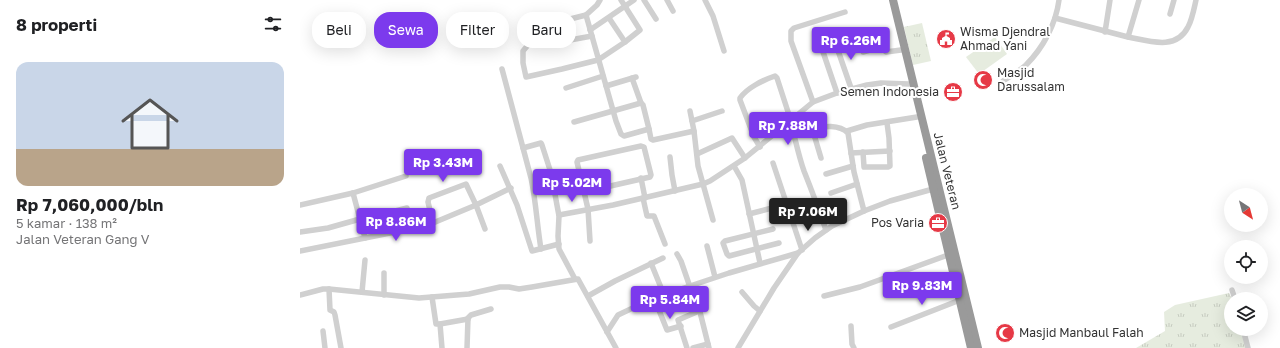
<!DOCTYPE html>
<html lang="id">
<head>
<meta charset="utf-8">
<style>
	body { margin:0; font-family:"Golos Text",sans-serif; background:#f2f2f2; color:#202124; height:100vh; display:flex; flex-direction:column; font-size:15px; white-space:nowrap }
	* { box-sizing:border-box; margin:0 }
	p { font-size:13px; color:#757577 }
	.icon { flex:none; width:22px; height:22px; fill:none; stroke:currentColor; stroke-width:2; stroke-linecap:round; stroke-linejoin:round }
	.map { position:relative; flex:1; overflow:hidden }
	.side { display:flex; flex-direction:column; background:#fff; width:300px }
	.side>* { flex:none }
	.top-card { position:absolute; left:12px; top:12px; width:380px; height:36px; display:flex; gap:8px }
	.needle { width:26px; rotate:144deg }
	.tools { position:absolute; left:924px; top:188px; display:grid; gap:8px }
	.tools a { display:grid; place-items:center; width:44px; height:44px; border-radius:50%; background:#fff; box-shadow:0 4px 16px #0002; font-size:20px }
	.price { position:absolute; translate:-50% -34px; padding:0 9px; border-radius:4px; background:#7c3aed; color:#fff; font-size:13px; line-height:26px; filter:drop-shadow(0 1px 2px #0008) }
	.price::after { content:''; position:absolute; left:50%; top:24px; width:12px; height:9px; margin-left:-6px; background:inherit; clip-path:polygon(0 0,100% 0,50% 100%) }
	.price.selected { background:#222; color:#fff }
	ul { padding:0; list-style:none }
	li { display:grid; align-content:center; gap:8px; height:212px; padding:0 16px }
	li span { display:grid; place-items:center; height:124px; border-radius:12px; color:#555 }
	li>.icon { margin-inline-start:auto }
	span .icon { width:72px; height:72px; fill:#fffc; stroke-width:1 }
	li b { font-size:17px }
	h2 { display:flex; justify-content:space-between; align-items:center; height:48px; padding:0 16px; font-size:17px }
	.tag { padding:0 14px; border-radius:16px; background:#fff; box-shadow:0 4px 16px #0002; font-size:14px; line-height:36px }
	.tag.selected { background:#7c3aed; color:#fff }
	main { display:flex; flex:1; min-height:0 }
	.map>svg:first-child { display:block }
</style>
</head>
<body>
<main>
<section class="side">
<h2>8 properti<svg class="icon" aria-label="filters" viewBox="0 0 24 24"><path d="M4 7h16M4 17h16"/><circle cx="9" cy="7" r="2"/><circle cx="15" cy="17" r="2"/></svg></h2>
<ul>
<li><span style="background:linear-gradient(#c9d6e8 70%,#b9a48a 0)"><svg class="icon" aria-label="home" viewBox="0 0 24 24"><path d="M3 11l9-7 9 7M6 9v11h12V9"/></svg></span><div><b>Rp 7,060,000/bln</b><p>5 kamar · 138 m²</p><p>Jalan Veteran Gang V</p></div></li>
</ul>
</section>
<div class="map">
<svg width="980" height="348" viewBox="0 0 980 348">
	<defs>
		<pattern id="park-tufts" width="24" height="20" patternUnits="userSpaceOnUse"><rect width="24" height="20" fill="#e6ecdf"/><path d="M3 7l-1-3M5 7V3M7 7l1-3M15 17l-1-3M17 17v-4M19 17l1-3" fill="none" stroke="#c6cbc0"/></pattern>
	</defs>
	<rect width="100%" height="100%" fill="#fff"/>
	<path fill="#e6ecdf" d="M695,37l12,17 -28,20 -13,-17z"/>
	<g fill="url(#park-tufts)">
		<path d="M622,23l9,38 -18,4 -9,-38z"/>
		<path d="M929,293l3,6 -1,30h11l6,19h-112l29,-17 -1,-19 11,-7z"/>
	</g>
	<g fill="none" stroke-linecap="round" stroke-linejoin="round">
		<g stroke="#d0d0d0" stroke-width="5.5">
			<path d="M321,0l19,30 -15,12"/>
			<path d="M344,0l12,19"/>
			<path d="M367,0l6,11"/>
			<path d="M405,0l8,16 11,35"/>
			<path d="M870,14l4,-14"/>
			<path d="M286,15l11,-10 3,-5"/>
			<path d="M309,18l16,24 -27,18 -36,9 -36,8 -3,-14v-12l5,-6 -2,-11 1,-4 59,-15 30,106 5,13 3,2 25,-7 2,10 2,1 41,-9 4,35 15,54"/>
			<path d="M755,18l73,19 11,-37"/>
			<path d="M290,30l44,-30"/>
			<path d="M805,32l5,-32"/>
			<path d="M828,37c21,4 48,14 60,-10 4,-7 6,-18 8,-27"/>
			<path d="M534,39l17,49"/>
			<path d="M259,42l33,-6"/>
			<path d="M520,43l17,50"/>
			<path d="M563,52l17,-5 6,5 15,-2"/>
			<path d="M202,69l29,109c5,23 6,47 10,71"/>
			<path d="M332,78l9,25"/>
			<path d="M703,81c8,-5 16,-10 23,-16 17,-17 30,-41 33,-65"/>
			<path d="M306,86l30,-9"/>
			<path d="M266,88l37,-12"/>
			<path d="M513,102l-22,-61v-10l3,-3 51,-16"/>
			<path d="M390,111l4,20"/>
			<path d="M495,117l3,11 1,2c15,-1 37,-9 49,3l6,39 10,39"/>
			<path d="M392,121l30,-10"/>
			<path d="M274,122l67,-19 2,2 6,24"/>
			<path d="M498,128l-4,4v3c3,12 6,25 10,36 8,20 15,39 22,59"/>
			<path d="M512,128l9,30"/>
			<path d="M547,131l20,-6 50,-8"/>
			<path d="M460,147l-6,-10 -14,-37v-2c7,-10 23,-18 35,-22l2,2 14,43"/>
			<path d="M223,148l18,-5 1,2 9,28 8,43 -1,20 1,13 16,30"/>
			<path d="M563,152l1,15h24l2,-1 -1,-28 -2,-15"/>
			<path d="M551,153l39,-2"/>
			<path d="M397,154l35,-16 13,20"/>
			<path d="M370,157l2,18 3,16"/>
			<path d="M473,163l29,87"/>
			<path d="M200,166l17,39 15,46 27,-7"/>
			<path d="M434,166l8,14 18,83"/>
			<path d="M526,174l27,-8"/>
			<path d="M341,178l4,20"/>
			<path d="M284,192l66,-15 1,-2 -7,-28 -3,-1 -63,14 -1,2 11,47 2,32"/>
			<path d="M53,193l12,45"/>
			<path d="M531,193l26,-9"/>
			<path d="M343,198l4,18h7l11,28"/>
			<path d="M0,205l53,-12 53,-17"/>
			<path d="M449,214l38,-10"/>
			<path d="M259,215l54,-10 90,-21 7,-3 35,-23 68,-56 24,-9 30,-8 14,-2 28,1"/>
			<path d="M133,223l-5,-21 1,-4 37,-14 10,21 35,-17"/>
			<path d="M473,229l-48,12 -2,2 4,11 2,2 50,-13"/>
			<path d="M0,232l28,-4 32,-9 8,-1 39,-10"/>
			<path d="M407,246l8,31"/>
			<path d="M0,251l115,-23 18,-5 43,-18 9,24"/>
			<path d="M377,254l4,7 9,26"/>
			<path d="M351,263l13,32"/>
			<path d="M29,289l1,21 4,2 1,3 6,33"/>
			<path d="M932,290l3,9"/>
			<path d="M62,292l3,-32"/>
			<path d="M442,292l12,14 6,5"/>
			<path d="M0,295l23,-6h6l90,9 50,-4 31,-7h9l10,2 13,-2 46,-8 38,69"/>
			<path d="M84,295v-22"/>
			<path d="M288,296l27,-15 48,-23"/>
			<path d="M524,296l36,-9 88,-32"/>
			<path d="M132,297l4,27h4l28,-5"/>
			<path d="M354,298l13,32 14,-4"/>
			<path d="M140,324l2,24"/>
			<path d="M551,326l1,18 2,4"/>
			<path d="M591,327l69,-27"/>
			<path d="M943,329l5,19"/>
			<path d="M23,331l2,17"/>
			<path d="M307,332l11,-17 36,-17 75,-25 69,-20"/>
			<path d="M167,348l1,-30 3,-3 20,-6"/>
			<path d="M387,348l-9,-28 21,-9 1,1 9,36"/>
			<path d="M393,348l15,-4"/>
			<path d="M438,348l36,-60 24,-35 17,-15 17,-12 32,-15 26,-10 43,-12"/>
		</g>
		<g stroke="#9a9a9a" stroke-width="8">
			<path d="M593,0l85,348"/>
			<path d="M626,158l45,190"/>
		</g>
	</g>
	<defs>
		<g id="civic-disc" transform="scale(1)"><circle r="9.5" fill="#e63946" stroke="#fff"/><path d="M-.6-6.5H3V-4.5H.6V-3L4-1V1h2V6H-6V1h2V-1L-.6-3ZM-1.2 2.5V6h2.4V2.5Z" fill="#fff"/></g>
		<g id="mosque-disc" transform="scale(1)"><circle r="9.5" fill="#e63946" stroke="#fff"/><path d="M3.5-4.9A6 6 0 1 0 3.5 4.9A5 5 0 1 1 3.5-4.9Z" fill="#fff"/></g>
		<g id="office-disc" transform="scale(1)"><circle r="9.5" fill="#e63946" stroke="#fff"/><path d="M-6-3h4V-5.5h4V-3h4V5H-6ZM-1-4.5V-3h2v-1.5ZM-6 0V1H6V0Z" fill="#fff"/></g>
	</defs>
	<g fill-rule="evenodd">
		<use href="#civic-disc" x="646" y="39"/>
		<use href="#mosque-disc" x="683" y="80"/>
		<use href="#office-disc" x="653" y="92"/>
		<use href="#office-disc" x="638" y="223"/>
		<use href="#mosque-disc" x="705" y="333"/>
	</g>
	<g text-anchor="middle" stroke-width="4" stroke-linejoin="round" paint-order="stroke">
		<g font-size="12" fill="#333" stroke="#fff" text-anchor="start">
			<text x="660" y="36">Wisma Djendral<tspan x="660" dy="14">Ahmad Yani</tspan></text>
			<text x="697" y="77">Masjid<tspan x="697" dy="14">Darussalam</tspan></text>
			<text x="639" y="96" text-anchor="end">Semen Indonesia</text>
			<text x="624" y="227" text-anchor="end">Pos Varia</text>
			<text x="719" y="337">Masjid Manbaul Falah</text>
		</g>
		<g font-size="12" fill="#333" stroke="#fff">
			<text transform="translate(647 171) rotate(76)" y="4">Jalan Veteran</text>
		</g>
	</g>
</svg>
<div class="tools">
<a><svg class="needle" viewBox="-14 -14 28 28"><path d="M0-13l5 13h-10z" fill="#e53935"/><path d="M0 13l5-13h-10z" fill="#757577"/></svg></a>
<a><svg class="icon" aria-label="locate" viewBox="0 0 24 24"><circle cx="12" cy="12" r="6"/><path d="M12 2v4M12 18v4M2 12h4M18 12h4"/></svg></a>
<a><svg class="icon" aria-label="layers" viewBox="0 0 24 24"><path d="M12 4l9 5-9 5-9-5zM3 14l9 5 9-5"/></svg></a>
</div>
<b class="price" style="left:551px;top:61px">Rp 6.26M</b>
<b class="price" style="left:488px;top:146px">Rp 7.88M</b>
<b class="price" style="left:143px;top:183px">Rp 3.43M</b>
<b class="price" style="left:272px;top:203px">Rp 5.02M</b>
<b class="price selected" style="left:508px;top:232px">Rp 7.06M</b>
<b class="price" style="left:96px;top:242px">Rp 8.86M</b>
<b class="price" style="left:622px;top:306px">Rp 9.83M</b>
<b class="price" style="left:370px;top:320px">Rp 5.84M</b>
<div class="top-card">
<a class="tag">Beli</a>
<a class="tag selected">Sewa</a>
<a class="tag">Filter</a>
<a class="tag">Baru</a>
</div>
</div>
</main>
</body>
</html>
